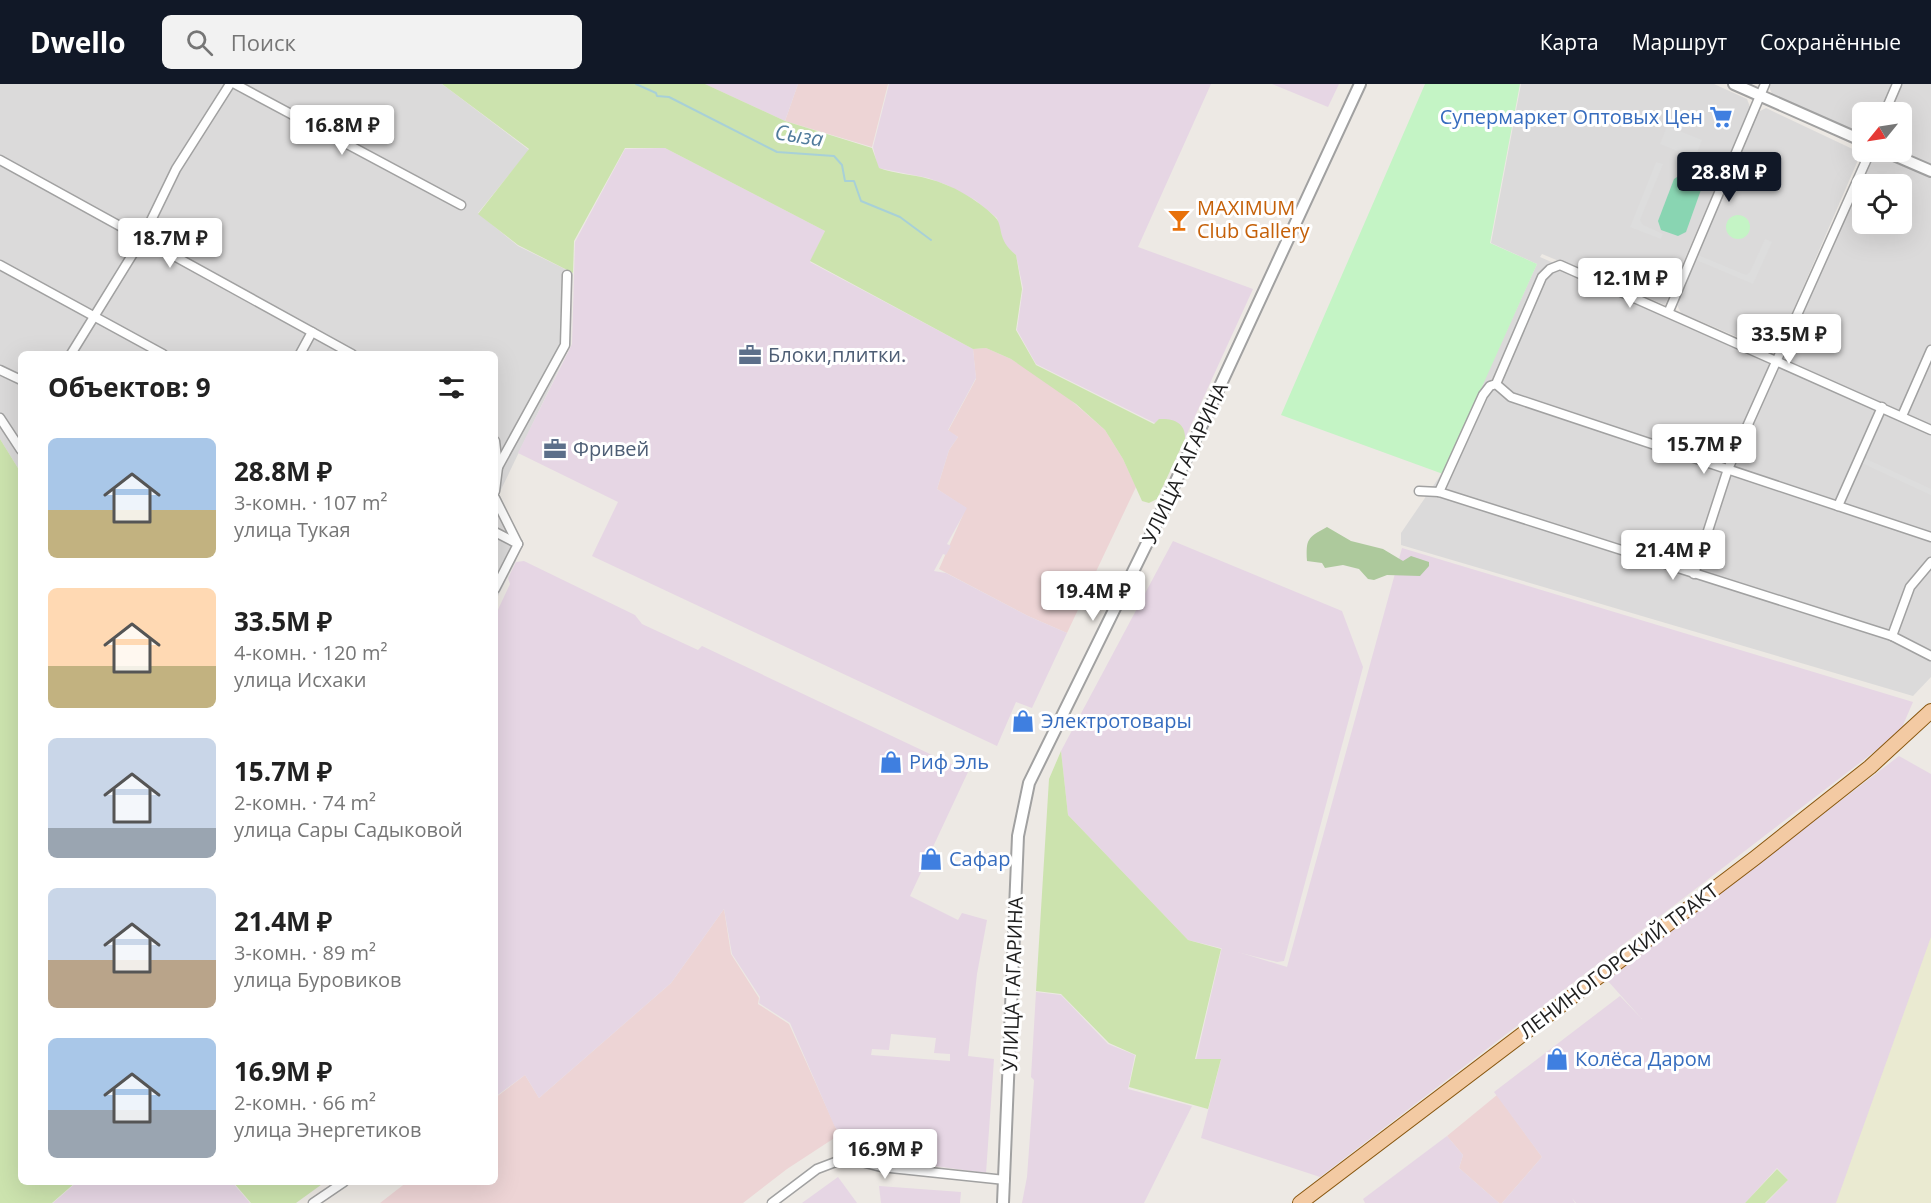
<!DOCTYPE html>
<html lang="ru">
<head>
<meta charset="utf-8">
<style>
	body { margin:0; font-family:"Open Sans",sans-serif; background:#f2f2f2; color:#222; height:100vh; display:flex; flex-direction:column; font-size:22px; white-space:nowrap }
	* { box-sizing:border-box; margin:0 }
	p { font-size:20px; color:#767676 }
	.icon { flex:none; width:33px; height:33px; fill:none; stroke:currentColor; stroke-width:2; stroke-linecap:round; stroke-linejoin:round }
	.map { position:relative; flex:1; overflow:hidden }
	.details { position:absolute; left:18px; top:267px; width:480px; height:834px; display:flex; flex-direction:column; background:#fff; border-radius:9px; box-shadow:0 6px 24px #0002 }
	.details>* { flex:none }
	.needle { width:39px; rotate:240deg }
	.buttons { position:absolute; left:1852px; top:18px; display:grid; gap:12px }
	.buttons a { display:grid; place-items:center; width:60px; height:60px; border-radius:9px; background:#fff; box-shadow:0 6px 24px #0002; font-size:30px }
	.price { position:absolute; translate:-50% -51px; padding:0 14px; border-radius:6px; background:#fff; color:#222; font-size:20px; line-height:39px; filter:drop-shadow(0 2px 3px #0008) }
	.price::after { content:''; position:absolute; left:50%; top:36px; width:18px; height:14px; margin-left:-9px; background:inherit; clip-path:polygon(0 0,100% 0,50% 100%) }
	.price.on { background:#111827; color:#fff }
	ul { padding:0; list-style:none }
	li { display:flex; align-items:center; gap:18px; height:150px; padding:0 30px }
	li span { display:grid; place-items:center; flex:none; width:168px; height:120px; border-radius:9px; color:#555 }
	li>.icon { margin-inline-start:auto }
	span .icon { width:72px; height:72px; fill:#fffc; stroke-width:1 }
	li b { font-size:26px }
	h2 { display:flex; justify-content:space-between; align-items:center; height:72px; padding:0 30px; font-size:26px }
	header { display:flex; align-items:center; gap:36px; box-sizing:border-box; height:84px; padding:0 30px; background:#111827; color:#fff }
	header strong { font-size:28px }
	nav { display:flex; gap:33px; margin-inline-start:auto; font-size:21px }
	.search { width:420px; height:54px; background:#f2f2f2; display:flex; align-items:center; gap:15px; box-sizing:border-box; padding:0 21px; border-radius:9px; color:#767676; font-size:22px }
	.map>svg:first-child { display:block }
</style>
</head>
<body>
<header>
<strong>Dwello</strong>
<div class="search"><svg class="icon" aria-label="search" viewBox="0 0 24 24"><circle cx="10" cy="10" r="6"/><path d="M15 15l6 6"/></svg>Поиск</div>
<nav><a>Карта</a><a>Маршрут</a><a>Сохранённые</a></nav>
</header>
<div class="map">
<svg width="1931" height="1119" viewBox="0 0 1931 1119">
	<rect width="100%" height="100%" fill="#ede9e4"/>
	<g fill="#dbdada" fill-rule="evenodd">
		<path d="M0,0h442l87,66 -51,63 40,33 55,27 -2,71 -74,154 22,46 -3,17 -21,41v-248h-474v119l-21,-34z"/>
		<path d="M1521,0h193l33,15 3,8 -85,198 -123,-51 -2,3 238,105 97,-210h27v-40h-39v22l-91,-40 -4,-10h163v593l-18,19 -512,-151v-12l41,-60 95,-209 -46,-21zM1863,100h39v40h-39z"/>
		<path d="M1766,24l95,45 -84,195 -4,4 -92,-39 -4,-8 81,-193z"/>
	</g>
	<g fill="#edd4d5">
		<path d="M798,0h90l-16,63 -87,-26z"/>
		<path d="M986,264l25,11 46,29 48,42 18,29 13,28 -69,146 -39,-17 -89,-47 27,-61 -29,-19 12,-39 9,-13 -10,-6 28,-52 -3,-30z"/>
		<path d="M724,825l7,45 28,44 -1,6 31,20 50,111 -52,34 -44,34h-363l27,-21h88v-84l30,-23 14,23 132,-115z"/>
		<path d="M1497,1011l45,62 -40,46h-3l-40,-35 4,-13 -16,-19z"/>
	</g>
	<g fill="#e6d6e4" fill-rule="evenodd">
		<path d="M705,0h93l-13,37z"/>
		<path d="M889,0h322l-73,163 115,42 -68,149 -149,-74 -19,-34 6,-42 -7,-33 -12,-10 -7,-27 -22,-18 -28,-15 -19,-7 -50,-10 -5,-21z"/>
		<path d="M1272,0h67l-11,23z"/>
		<path d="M665,64l160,83 -15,31 163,87 3,29 -28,52 10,7 -9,13 -12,39 30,19 -20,36 4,2 -5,9 -3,-1 -9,17 12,2 82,43 39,17 -35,75 -16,-6 -19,44 -405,-190 26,-54 -100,-49 54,-109 3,-102 50,-93z"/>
		<path d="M1173,457l169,70 21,56 -79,294 -7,1 -89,-22 -120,-125 -7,-64z"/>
		<path d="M1402,464l511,154 -13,30 -580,445 -119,-39 20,-78h-25l26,-113 65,20z"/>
		<path d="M524,477l111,54 7,9 56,26 4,-4 266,126 -58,124 48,24 4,-7 25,7 -10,54 -9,82 26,3 -8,114 -118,-16 -18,-7 -16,-25 -44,-102 -31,-20 1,-6 -28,-43 -8,-45 -53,74 -132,115 -14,-23 -30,22v-481l15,-32 -2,-6 8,-16zM891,950l45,4 -2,15 16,1v7l-79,-6 1,-6 17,1z"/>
		<path d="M1899,672l32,18v166l-89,263h-76l22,-23 -11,-12 -32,35h-169l-4,-5 3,5h-73l40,-46 -48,-65 126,-96 22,23 -35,-39z"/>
		<path d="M1036,908l25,3 47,49 27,11 -7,34 64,17 -48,97h-122l5,-26 7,-97 -3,-3z"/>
		<path d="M1447,1052l16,19 -4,13 40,35h-134l-2,-4z"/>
		<path d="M838,1093l19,26h-55z"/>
		<path d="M77,1098h155l18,21h-197z"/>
		<path d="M879,1102l82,6 -1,11h-79z"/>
	</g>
	<path fill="#eaead1" d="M1931,853v266h-95z"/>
	<g fill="#cce3ae">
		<path d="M442,0h263l80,37 87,27 7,20c16,6 33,6 50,11 23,6 48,20 65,37 11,10 1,22 22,39l6,34 -6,41 20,35 118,59 5,-5c15,-1 27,4 26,20l-28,60 -8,4 -7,-2 -19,-42 -18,-29 -29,-26 -65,-45 -25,-11 -13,1 -163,-88 15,-30 -160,-83h-40l-51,93 -1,32 -55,-28 -40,-31 51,-65z"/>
		<path d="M0,355l21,34v709h55l-24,21h-52z"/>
		<path d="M1061,667l7,64 120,125 33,9 -26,110h26l-13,50 -79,-22 7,-32 -27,-12 -48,-49 -25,-3 13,-212z"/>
		<path d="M1777,1085l11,11 -23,23h-20z"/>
		<path d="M233,1098h92l-29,21h-45z"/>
	</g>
	<path fill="#adc99c" d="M1327,443l24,14 32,8 20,12 8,-5 18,6v4l-9,10 -33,-1 -13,5 -6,-1 -9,-10 -16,-4 -18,3 -3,-5 -15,-2c-1,-22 0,-23 20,-34z"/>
	<g fill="#c4f4c5">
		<path d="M1425,0h95l-30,159 47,21 -94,210 -162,-59z"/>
		<circle cx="1738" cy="143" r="12"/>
	</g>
	<path fill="#89d5b2" d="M1680,91l17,5 5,7 -16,45 -8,4 -17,-6 -3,-9 16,-42z"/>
	<g fill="#ddd">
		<path d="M1667,42l35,14 -7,18 -35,-14z"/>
		<path d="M1656,78l7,2 -23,56 3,5 20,9 -2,5 -31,-12z"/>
		<path d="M1765,155l7,3 -19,42 -57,-24 2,-5 48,20 4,-3z"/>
		<path d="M1864,374l67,31v6l-69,-32z"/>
	</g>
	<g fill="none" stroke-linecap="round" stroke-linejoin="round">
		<path stroke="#a8d0d7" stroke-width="2" d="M636,0l20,9 1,3 12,1 108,55 57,4 8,9 3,16h9l7,20 39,16 31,23"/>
		<g stroke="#a1a1a1" stroke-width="11">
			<g id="minor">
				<path d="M235,0l226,121"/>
				<path d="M1885,28l12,-28"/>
				<path d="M0,76l352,194"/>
				<path d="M0,181l163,89"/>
				<path d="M1669,227l96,-227"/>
				<path d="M71,270l71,-115 34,-70 54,-85"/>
				<path d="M300,270l12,-22"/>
				<path d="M0,286l21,10"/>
				<path d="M1496,300l15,13 420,140"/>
				<path d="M1902,332l29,-66"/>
				<path d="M0,334l21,32"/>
				<path d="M495,357l3,26 -3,24"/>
				<path d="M498,383l67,-122 2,-70"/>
				<path d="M1419,407l20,1 453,144 39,20"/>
				<path d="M1439,408l44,-97 7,-9 6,-2 46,-107 8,-8 10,-4 371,165"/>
				<path d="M495,414l23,46 -23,45"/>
				<path d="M1838,422l44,-99"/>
				<path d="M495,448l23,12"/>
				<path d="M1694,490l34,-105 142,-317"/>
				<path d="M1892,552l18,-49 21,-25"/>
				<path d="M313,1119l31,-21"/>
				<path d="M772,1119l45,-34 29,-11 35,9 124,13"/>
			</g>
		</g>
		<g stroke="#a1a1a1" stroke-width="14">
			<g id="tertiary">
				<path d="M1734,0l129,57"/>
				<path d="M1887,68l44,19"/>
				<path d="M1003,1119l15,-367 11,-53 121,-246 210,-453"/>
			</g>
		</g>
		<g stroke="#88560e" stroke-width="16">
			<path id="primary" d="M1300,1119l455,-345 115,-91 61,-56"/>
		</g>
		<use href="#minor" stroke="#fff" stroke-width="8"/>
		<use href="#tertiary" stroke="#fff" stroke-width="10"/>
		<use href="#primary" stroke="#f3caa3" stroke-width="14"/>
	</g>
	<defs>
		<g id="supermarket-bare" transform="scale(1.8)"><path d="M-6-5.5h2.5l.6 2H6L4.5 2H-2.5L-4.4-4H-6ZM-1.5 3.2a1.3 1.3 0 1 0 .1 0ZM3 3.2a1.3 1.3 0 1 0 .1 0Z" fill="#3f7fe0" stroke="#fff" stroke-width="2.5" paint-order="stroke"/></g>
		<g id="bar-bare" transform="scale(1.8)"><path d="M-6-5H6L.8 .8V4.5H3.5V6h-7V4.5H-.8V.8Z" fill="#e8710a" stroke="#fff" stroke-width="2.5" paint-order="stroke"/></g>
		<g id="office-bare" transform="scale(1.8)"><path d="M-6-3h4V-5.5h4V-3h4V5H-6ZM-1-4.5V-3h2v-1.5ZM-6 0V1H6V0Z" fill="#5c6f8a" stroke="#fff" stroke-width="2.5" paint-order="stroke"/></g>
		<g id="shop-bare" transform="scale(1.8)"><path d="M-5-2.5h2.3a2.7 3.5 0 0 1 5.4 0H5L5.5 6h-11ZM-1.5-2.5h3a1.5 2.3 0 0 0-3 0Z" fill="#3f7fe0" stroke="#fff" stroke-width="2.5" paint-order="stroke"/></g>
	</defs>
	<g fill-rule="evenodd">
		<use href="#supermarket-bare" x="1721" y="33"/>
		<use href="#bar-bare" x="1179" y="136"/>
		<use href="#office-bare" x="750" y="271"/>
		<use href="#office-bare" x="555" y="365"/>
		<use href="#shop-bare" x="1023" y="637"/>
		<use href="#shop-bare" x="891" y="678"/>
		<use href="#shop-bare" x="931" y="775"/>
		<use href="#shop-bare" x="1557" y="975"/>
	</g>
	<g text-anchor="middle" stroke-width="6" stroke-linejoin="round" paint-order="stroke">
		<g font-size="20" fill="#366cbe" stroke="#fff" text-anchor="start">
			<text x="1703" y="40" text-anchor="end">Супермаркет Оптовых Цен</text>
			<text x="1041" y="644">Электротовары</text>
			<text x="909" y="685">Риф Эль</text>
			<text x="949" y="782">Сафар</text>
			<text x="1575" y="982">Колёса Даром</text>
		</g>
		<g font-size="20" fill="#c56008" stroke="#fff" text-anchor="start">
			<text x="1197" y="131">MAXIMUM<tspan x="1197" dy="23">Club Gallery</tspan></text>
		</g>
		<g font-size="20" fill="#4e5e75" stroke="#fff" text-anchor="start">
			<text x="768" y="278">Блоки,плитки.</text>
			<text x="573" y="372">Фривей</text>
		</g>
		<g font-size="20" fill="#1d1d1d" stroke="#fff">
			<text transform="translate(1185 379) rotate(-65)" y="7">УЛИЦА ГАГАРИНА</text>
			<text transform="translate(1619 877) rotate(-37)" y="7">ЛЕНИНОГОРСКИЙ ТРАКТ</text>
			<text transform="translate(1013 900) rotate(-88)" y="7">УЛИЦА ГАГАРИНА</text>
		</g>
		<g font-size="21" font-style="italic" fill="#507b9c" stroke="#fff">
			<text transform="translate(799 52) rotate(9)" y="7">Сыза</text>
		</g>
	</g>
</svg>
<div class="buttons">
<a><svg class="needle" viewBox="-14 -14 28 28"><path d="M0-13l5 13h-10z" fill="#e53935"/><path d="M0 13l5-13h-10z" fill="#767676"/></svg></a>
<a><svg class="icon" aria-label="locate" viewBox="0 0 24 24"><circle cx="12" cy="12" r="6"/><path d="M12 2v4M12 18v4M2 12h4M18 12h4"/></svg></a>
</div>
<b class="price" style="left:342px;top:72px">16.8M ₽</b>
<b class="price on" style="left:1729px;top:119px">28.8M ₽</b>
<b class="price" style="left:170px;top:185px">18.7M ₽</b>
<b class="price" style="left:1630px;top:225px">12.1M ₽</b>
<b class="price" style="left:1789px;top:281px">33.5M ₽</b>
<b class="price" style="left:1704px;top:391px">15.7M ₽</b>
<b class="price" style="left:1673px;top:497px">21.4M ₽</b>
<b class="price" style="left:1093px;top:538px">19.4M ₽</b>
<b class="price" style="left:885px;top:1096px">16.9M ₽</b>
<section class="details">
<h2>Объектов: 9<svg class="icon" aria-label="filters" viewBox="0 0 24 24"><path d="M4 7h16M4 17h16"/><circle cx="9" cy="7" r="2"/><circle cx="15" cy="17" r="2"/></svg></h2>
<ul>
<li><span style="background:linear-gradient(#a9c7e8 60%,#c2b280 0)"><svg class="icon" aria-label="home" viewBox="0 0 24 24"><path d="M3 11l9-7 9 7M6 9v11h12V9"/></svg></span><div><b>28.8M ₽</b><p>3-комн. · 107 m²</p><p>улица Тукая</p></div></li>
<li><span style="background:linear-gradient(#ffd9b3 65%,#c2b280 0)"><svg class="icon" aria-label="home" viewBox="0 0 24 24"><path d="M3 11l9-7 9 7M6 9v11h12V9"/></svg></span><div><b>33.5M ₽</b><p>4-комн. · 120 m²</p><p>улица Исхаки</p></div></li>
<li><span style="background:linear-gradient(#c9d6e8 75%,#9aa5b1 0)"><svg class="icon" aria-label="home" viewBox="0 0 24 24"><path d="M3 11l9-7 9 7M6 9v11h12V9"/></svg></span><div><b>15.7M ₽</b><p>2-комн. · 74 m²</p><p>улица Сары Садыковой</p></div></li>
<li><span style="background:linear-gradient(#c9d6e8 60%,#b9a48a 0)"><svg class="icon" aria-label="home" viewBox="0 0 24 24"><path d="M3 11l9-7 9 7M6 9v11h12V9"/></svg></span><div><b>21.4M ₽</b><p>3-комн. · 89 m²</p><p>улица Буровиков</p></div></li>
<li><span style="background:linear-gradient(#a9c7e8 60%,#9aa5b1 0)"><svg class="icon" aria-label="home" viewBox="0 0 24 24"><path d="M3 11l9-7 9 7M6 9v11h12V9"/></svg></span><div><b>16.9M ₽</b><p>2-комн. · 66 m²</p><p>улица Энергетиков</p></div></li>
</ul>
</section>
</div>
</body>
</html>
